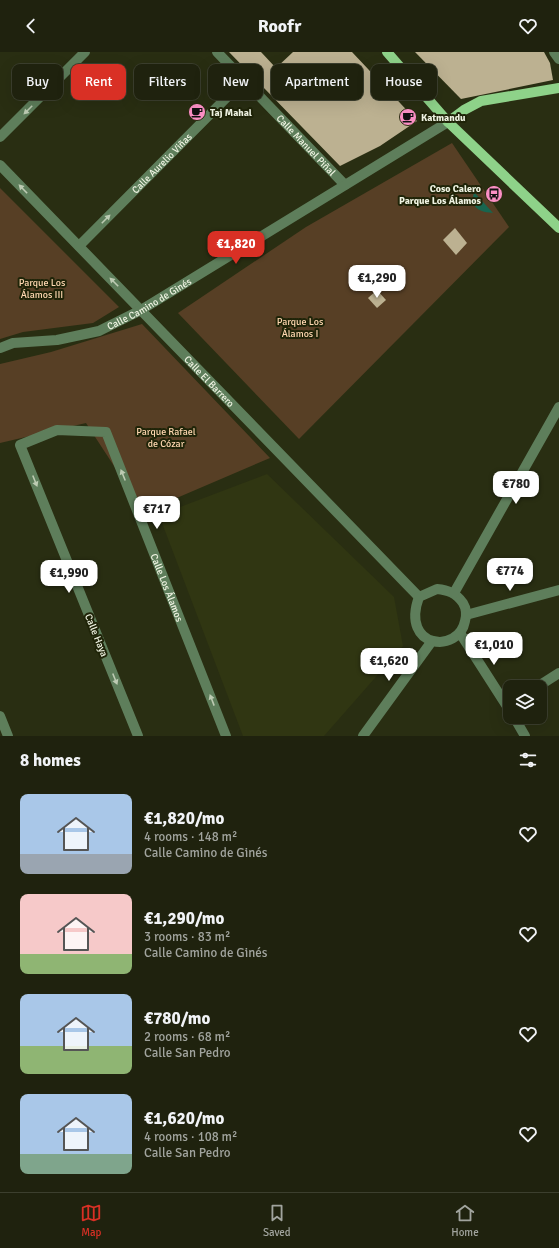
<!DOCTYPE html>
<html lang="en">
<head>
<meta charset="utf-8">
<style>
	body { margin:0; font-family:Signika,sans-serif; background:#272a17; color:#f1f3f6; height:100vh; display:flex; flex-direction:column; font-size:15px; white-space:nowrap }
	* { box-sizing:border-box; margin:0 }
	p { font-size:13px; color:#a1a49e }
	.icon { flex:none; width:22px; height:22px; fill:none; stroke:currentColor; stroke-width:2; stroke-linecap:round; stroke-linejoin:round }
	.map { position:relative; height:684px; overflow:hidden }
	.drawer { display:flex; flex-direction:column; background:#1f220e; flex:1 }
	.drawer>* { flex:none }
	.hud { position:absolute; left:12px; top:12px; width:535px; height:36px; display:flex; gap:8px }
	.controls { position:absolute; left:503px; top:628px; display:grid; gap:8px }
	.controls a { display:grid; place-items:center; width:44px; height:44px; border-radius:8px; background:#1f220e; box-shadow:0 4px 16px #0002,0 0 0 1px #3c3f2e; font-size:20px }
	.price { position:absolute; translate:-50% -34px; padding:0 9px; border-radius:8px; background:#fff; color:#222; font-size:13px; line-height:26px; filter:drop-shadow(0 1px 2px #0008) }
	.price::after { content:''; position:absolute; left:50%; top:24px; width:12px; height:9px; margin-left:-6px; background:inherit; clip-path:polygon(0 0,100% 0,50% 100%) }
	.price.on { background:#d93025; color:#fff }
	ul { padding:0; list-style:none }
	li { display:flex; align-items:center; gap:12px; height:100px; padding:0 20px }
	li span { display:grid; place-items:center; flex:none; width:112px; height:80px; border-radius:8px; color:#555 }
	li>.icon { margin-inline-start:auto }
	span .icon { width:48px; height:48px; fill:#fffc; stroke-width:1 }
	li b { font-size:17px }
	h2 { display:flex; justify-content:space-between; align-items:center; height:48px; padding:0 20px; font-size:17px }
	.chip { padding:0 14px; border-radius:8px; background:#1f220e; box-shadow:0 4px 16px #0002,0 0 0 1px #3c3f2e; font-size:14px; line-height:36px }
	.chip.on { background:#d93025; color:#fff }
	header { display:flex; justify-content:space-between; align-items:center; height:52px; padding:0 20px; background:#1f220e; font-size:18px; font-weight:800 }
	.menu { display:flex; justify-content:space-around; align-items:center; height:56px; border-top:1px solid #3c3f2e; background:#1f220e; font-size:11px; color:#a1a49e }
	.menu a { display:grid; justify-items:center; gap:2px }
	.menu .on { color:#d93025 }
	.map>svg:first-child { display:block }
</style>
</head>
<body>
<header><svg class="icon" aria-label="back" viewBox="0 0 24 24"><path d="M15 5l-7 7 7 7"/></svg>Roofr<svg class="icon" aria-label="heart" viewBox="0 0 24 24"><path d="M12 20l-8-8c-3-5 5-10 8-4 3-6 11-1 8 4z"/></svg></header>
<div class="map">
<svg width="559" height="684" viewBox="0 0 559 684">
	<rect width="100%" height="100%" fill="#292e12"/>
	<path fill="#303612" d="M267,422l127,123 9,49 -79,90h-81l-84,-221z"/>
	<g fill="#573f25">
		<path d="M452,91l57,84 -210,212 -121,-126 128,-86z"/>
		<path d="M0,136l119,119 -26,16 -70,9 -23,7z"/>
		<path d="M142,272l128,134 -126,54 -58,-89 -86,20v-79l51,-12z"/>
	</g>
	<path fill="#18664f" d="M474,140l19,21c-10,-1 -16,-2 -21,-11z"/>
	<g fill="#bcb191">
		<path d="M229,0h32l15,16 17,-16h59l65,69 -37,25 -40,20z"/>
		<path d="M415,0h129l6,11 3,17 -92,19z"/>
		<path d="M455,176l12,15 -11,12 -13,-15z"/>
		<path d="M377,238l9,10 -9,8 -9,-10z"/>
	</g>
	<g fill="none" stroke-linecap="round" stroke-linejoin="round">
		<g stroke="#5e7e5b" stroke-width="10">
			<path id="s1" d="M217,0l128,133"/>
			<path d="M554,0l5,7"/>
			<path d="M0,85l85,-85"/>
			<path id="s2" d="M0,113l419,432"/>
			<path id="s3" d="M79,194l166,-167"/>
			<path id="s4" d="M0,296l13,-5 44,-3 42,-9 42,-21 307,-188"/>
			<path d="M437,537c11,1 19,4 26,14 3,5 4,11 2,18 -6,33 -65,28 -46,-24z"/>
			<path d="M454,541l105,-186"/>
			<path d="M466,563l93,-25"/>
			<path d="M460,581l50,78"/>
			<path d="M537,635l22,-14"/>
			<path d="M0,664l8,20"/>
			<path d="M514,665l11,19"/>
			<path id="s5" d="M138,684l-118,-291 37,-15 49,2 120,304"/>
			<path d="M363,684l69,-95"/>
		</g>
		<g stroke="#8ed289" stroke-width="10">
			<path d="M387,0l61,70 111,106"/>
			<path d="M448,70l16,-12 17,-9 78,-13"/>
		</g>
	</g>
	<defs><path id="oneway-solid" d="M-6-.8H1V-3.2L6.5 0L1 3.2V.8H-6Z"/></defs>
	<g fill="#bdcbb3">
		<use href="#oneway-solid" transform="translate(28 58) rotate(135)"/>
		<use href="#oneway-solid" transform="translate(23 137) rotate(-134)"/>
		<use href="#oneway-solid" transform="translate(106 167) rotate(-45)"/>
		<use href="#oneway-solid" transform="translate(114 230) rotate(-135)"/>
		<use href="#oneway-solid" transform="translate(123 423) rotate(-112)"/>
		<use href="#oneway-solid" transform="translate(35 429) rotate(68)"/>
		<use href="#oneway-solid" transform="translate(115 627) rotate(68)"/>
		<use href="#oneway-solid" transform="translate(212 648) rotate(-111)"/>
	</g>
	<defs>
		<g id="cafe-disc" transform="scale(0.9)"><circle r="9.5" fill="#fb8fc4" stroke="#1f2408"/><path d="M-5.5-4.5H6V0H3Q3 3.5 0 3.5H-2.5Q-5.5 3.5-5.5 0ZM3-3.2v2h1.7v-2ZM-6 4.5H4V6H-6Z" fill="#111"/></g>
		<g id="bus-disc" transform="scale(0.9)"><circle r="9.5" fill="#fb8fc4" stroke="#1f2408"/><path d="M-5-6H5V4H4V6H2V4H-2V6H-4V4H-5ZM-3.5-4V0h7V-4ZM-3.5 1.2v1.5H-2V1.2ZM2 1.2v1.5H3.5V1.2Z" fill="#111"/></g>
	</defs>
	<g fill-rule="evenodd">
		<use href="#cafe-disc" x="197" y="60"/>
		<use href="#cafe-disc" x="408" y="65"/>
		<use href="#bus-disc" x="494" y="142"/>
	</g>
	<g text-anchor="middle" stroke-width="4" stroke-linejoin="round" paint-order="stroke">
		<g font-size="10" font-weight="bold" fill="#f0f4e3" stroke="#1f2408" text-anchor="start">
			<text x="210" y="64">Taj Mahal</text>
			<text x="421" y="69">Katmandu</text>
			<text x="481" y="140" text-anchor="end">Coso Calero<tspan x="481" dy="12">Parque Los Álamos</tspan></text>
		</g>
		<g font-size="10" fill="#f0f4e3" stroke="#1f2408">
			<text dy="4" stroke="none"><textPath href="#s1" startOffset="129">Calle Manuel Piñal</textPath></text>
			<text dy="4" stroke="none"><textPath href="#s3" startOffset="117">Calle Aurelio Viñas</textPath></text>
			<text dy="4" stroke="none"><textPath href="#s4" startOffset="158">Calle Camino de Ginés</textPath></text>
			<text dy="4" stroke="none"><textPath href="#s2" startOffset="301">Calle El Barrero</textPath></text>
			<text dy="4" stroke="none"><textPath href="#s5" startOffset="570">Calle Los Álamos</textPath></text>
			<text transform="translate(97 583) rotate(68)" y="4">Calle Haya</text>
		</g>
		<g font-size="10" fill="#ffd7b0" stroke="#1f2408">
			<text x="42" y="234">Parque Los<tspan x="42" dy="12">Álamos III</tspan></text>
			<text x="300" y="273">Parque Los<tspan x="300" dy="12">Álamos I</tspan></text>
			<text x="166" y="383">Parque Rafael<tspan x="166" dy="12">de Cózar</tspan></text>
		</g>
	</g>
</svg>
<div class="controls">
<a><svg class="icon" aria-label="layers" viewBox="0 0 24 24"><path d="M12 4l9 5-9 5-9-5zM3 14l9 5 9-5"/></svg></a>
</div>
<b class="price on" style="left:236px;top:213px">€1,820</b>
<b class="price" style="left:377px;top:247px">€1,290</b>
<b class="price" style="left:516px;top:453px">€780</b>
<b class="price" style="left:157px;top:478px">€717</b>
<b class="price" style="left:510px;top:540px">€774</b>
<b class="price" style="left:69px;top:542px">€1,990</b>
<b class="price" style="left:494px;top:614px">€1,010</b>
<b class="price" style="left:389px;top:630px">€1,620</b>
<div class="hud">
<a class="chip">Buy</a>
<a class="chip on">Rent</a>
<a class="chip">Filters</a>
<a class="chip">New</a>
<a class="chip">Apartment</a>
<a class="chip">House</a>
</div>
</div>
<section class="drawer">
<h2>8 homes<svg class="icon" aria-label="filters" viewBox="0 0 24 24"><path d="M4 7h16M4 17h16"/><circle cx="9" cy="7" r="2"/><circle cx="15" cy="17" r="2"/></svg></h2>
<ul>
<li><span style="background:linear-gradient(#a9c7e8 75%,#9aa5b1 0)"><svg class="icon" aria-label="home" viewBox="0 0 24 24"><path d="M3 11l9-7 9 7M6 9v11h12V9"/></svg></span><div><b>€1,820/mo</b><p>4 rooms · 148 m²</p><p>Calle Camino de Ginés</p></div><svg class="icon" aria-label="heart" viewBox="0 0 24 24"><path d="M12 20l-8-8c-3-5 5-10 8-4 3-6 11-1 8 4z"/></svg></li>
<li><span style="background:linear-gradient(#f6c9c9 75%,#8fb573 0)"><svg class="icon" aria-label="home" viewBox="0 0 24 24"><path d="M3 11l9-7 9 7M6 9v11h12V9"/></svg></span><div><b>€1,290/mo</b><p>3 rooms · 83 m²</p><p>Calle Camino de Ginés</p></div><svg class="icon" aria-label="heart" viewBox="0 0 24 24"><path d="M12 20l-8-8c-3-5 5-10 8-4 3-6 11-1 8 4z"/></svg></li>
<li><span style="background:linear-gradient(#a9c7e8 65%,#8fb573 0)"><svg class="icon" aria-label="home" viewBox="0 0 24 24"><path d="M3 11l9-7 9 7M6 9v11h12V9"/></svg></span><div><b>€780/mo</b><p>2 rooms · 68 m²</p><p>Calle San Pedro</p></div><svg class="icon" aria-label="heart" viewBox="0 0 24 24"><path d="M12 20l-8-8c-3-5 5-10 8-4 3-6 11-1 8 4z"/></svg></li>
<li><span style="background:linear-gradient(#a9c7e8 75%,#7fa58c 0)"><svg class="icon" aria-label="home" viewBox="0 0 24 24"><path d="M3 11l9-7 9 7M6 9v11h12V9"/></svg></span><div><b>€1,620/mo</b><p>4 rooms · 108 m²</p><p>Calle San Pedro</p></div><svg class="icon" aria-label="heart" viewBox="0 0 24 24"><path d="M12 20l-8-8c-3-5 5-10 8-4 3-6 11-1 8 4z"/></svg></li>
</ul>
</section>
<nav class="menu">
<a class="on"><svg class="icon" aria-label="map" viewBox="0 0 24 24"><path d="M3 6l6-2 6 2 6-2v14l-6 2-6-2-6 2zM9 4v14M15 6v14"/></svg>Map</a>
<a><svg class="icon" aria-label="saved" viewBox="0 0 24 24"><path d="M7 4h10v16l-5-4-5 4z"/></svg>Saved</a>
<a><svg class="icon" aria-label="home" viewBox="0 0 24 24"><path d="M3 11l9-7 9 7M6 9v11h12V9"/></svg>Home</a>
</nav>
</body>
</html>
